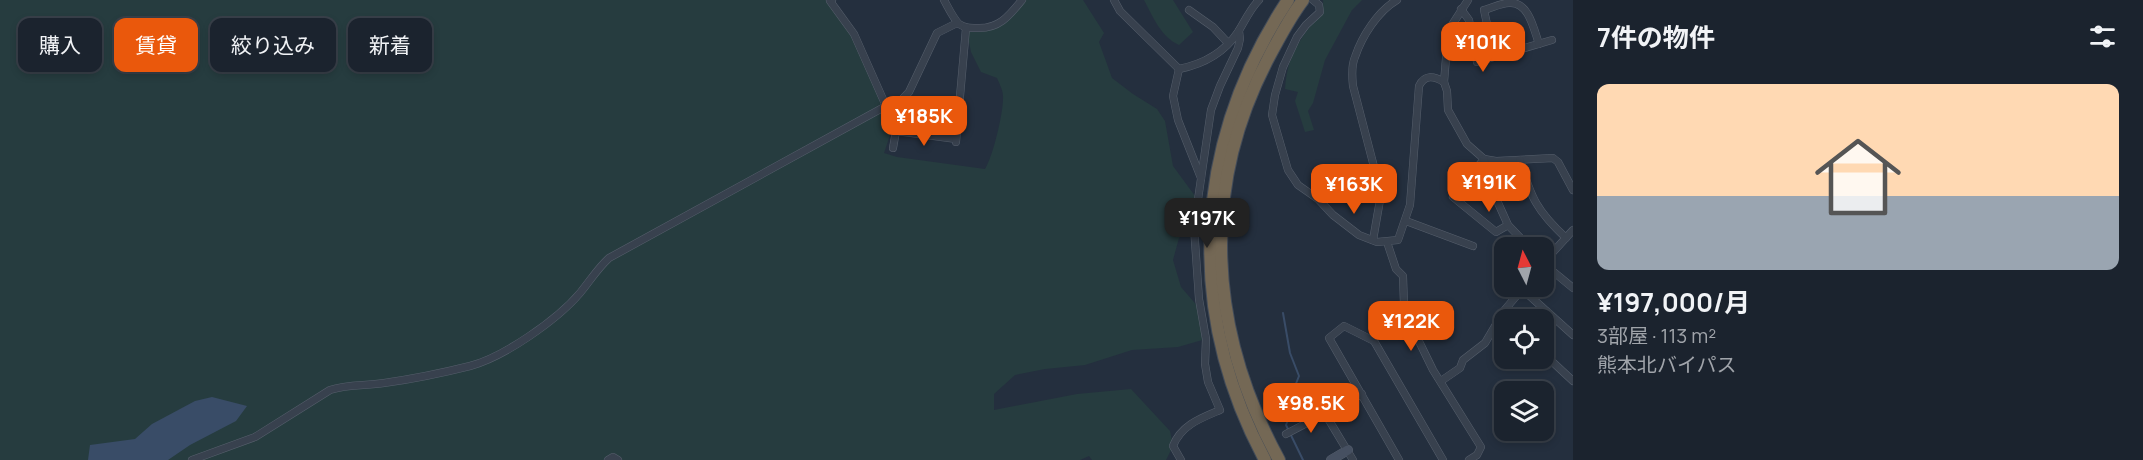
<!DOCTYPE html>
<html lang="ja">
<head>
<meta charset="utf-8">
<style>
	body { margin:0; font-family:Manrope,"Noto Sans JP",sans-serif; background:#242b36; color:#f1f3f6; height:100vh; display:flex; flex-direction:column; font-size:22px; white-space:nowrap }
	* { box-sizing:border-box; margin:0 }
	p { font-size:20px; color:#a0a4aa }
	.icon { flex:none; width:33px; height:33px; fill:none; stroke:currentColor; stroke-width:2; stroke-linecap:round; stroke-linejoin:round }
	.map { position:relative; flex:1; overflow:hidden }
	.details { display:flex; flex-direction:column; background:#1b232e; width:570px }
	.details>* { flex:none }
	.top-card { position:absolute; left:18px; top:18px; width:570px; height:54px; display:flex; gap:12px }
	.needle { width:39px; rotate:354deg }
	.fabs { position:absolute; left:1494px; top:237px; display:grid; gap:12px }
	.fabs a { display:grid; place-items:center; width:60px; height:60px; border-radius:12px; background:#1b232e; box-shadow:0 3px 9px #0003,0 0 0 2px #39404a; font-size:30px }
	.price { position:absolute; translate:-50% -51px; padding:0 14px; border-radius:12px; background:#ea580c; color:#fff; font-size:20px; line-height:39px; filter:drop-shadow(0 2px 3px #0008) }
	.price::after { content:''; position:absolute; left:50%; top:36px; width:18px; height:14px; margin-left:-9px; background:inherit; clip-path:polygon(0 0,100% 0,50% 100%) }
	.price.selected { background:#222; color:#fff }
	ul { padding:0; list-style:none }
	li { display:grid; align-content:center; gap:12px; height:318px; padding:0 24px }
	li span { display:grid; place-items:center; height:186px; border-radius:12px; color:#555 }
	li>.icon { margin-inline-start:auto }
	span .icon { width:108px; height:108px; fill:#fffc; stroke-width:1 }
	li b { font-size:26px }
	h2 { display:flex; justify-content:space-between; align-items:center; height:72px; padding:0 24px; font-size:26px }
	.pill { padding:0 21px; border-radius:12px; background:#1b232e; box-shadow:0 3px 9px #0003,0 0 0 2px #39404a; font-size:21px; line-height:54px }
	.pill.selected { background:#ea580c; color:#fff }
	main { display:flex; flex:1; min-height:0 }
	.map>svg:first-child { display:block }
</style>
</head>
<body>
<main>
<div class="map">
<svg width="1573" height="460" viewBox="0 0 1573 460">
	<rect width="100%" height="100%" fill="#242f3e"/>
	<g fill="#263c3f">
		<path d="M0,0h829l17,22 40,84 5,26 -7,21 13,4 88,12c8,-12 19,-59 18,-73 0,-6 -4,-13 -6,-18l-16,-6 -10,-20 -5,-24 31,-2 25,-26h61l21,33 -5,9 13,36 21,16 24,15 8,12 8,45 25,34 -4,27 -15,11 -6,22 8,27 19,22 6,30 -28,8 -46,3 -47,15 -40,4 -30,6 -21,19v16l83,-16 54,-5 39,42 3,15 -7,14h-74l-3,-4 -9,4h-1080z"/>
		<path d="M1144,0h29l20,32 -14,13c-18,-8 -26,-28 -35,-45z"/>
		<path d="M1323,0h39l-10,10 -27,50 -12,43 -5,8 6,19 -9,2 -10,-31 3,-9 -13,-3c1,-13 3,-25 9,-37 4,-8 10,-18 15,-24 10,-11 15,-11 14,-28z"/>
	</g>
	<path fill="#394c67" d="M212,397l35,9 -11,15 -46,24 -22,15h-80l2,-15 45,-6 17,-15 43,-23z"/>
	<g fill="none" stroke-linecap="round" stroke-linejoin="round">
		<path stroke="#394c67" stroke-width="2" d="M1283,313l7,40 9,23 -11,28 2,11 -4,10 17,35"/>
		<g stroke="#565f6c" stroke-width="8">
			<g id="street">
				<path d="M832,0l-2,1 24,33 32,72"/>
				<path d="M944,0c4,7 9,18 15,24 6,4 11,4 18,4 22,1 32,-12 45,-28"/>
				<path d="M1114,0l6,11 59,58"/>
				<path d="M1313,0l6,5 1,7 -14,13 -9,12 -14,30 -8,28 -3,20 16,55 10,15 20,14 15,16 26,20 18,7 21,-2 12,-35 9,-119c6,-12 15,-10 25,-4"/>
				<path d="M1468,0l-16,25 -5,21 -3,36 3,9 1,19 5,9 14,25 17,15 12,2 57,-3 5,4 15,28"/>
				<path d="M1461,9l8,11 8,42 75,-22"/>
				<path d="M1189,10l24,17 15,16"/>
				<path d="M1494,57l-10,-47c8,-2 17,-7 25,-7 20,-2 25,27 30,41"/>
				<path d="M1179,69l-6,27 5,24 23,58"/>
				<path d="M1179,69c25,-5 45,-16 59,-37 7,-11 12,-23 21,-32"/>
				<path d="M894,108l15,-16 28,-59 20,-10"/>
				<path d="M896,131l60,8"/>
				<path d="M956,142l10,-114"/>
				<path d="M1484,159l-31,38 43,35 12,-7"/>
				<path d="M1484,159l10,35 14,31 22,23"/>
				<path d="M1520,160c11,38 17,51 46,78"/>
				<path d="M1406,221l67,25"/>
				<path d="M1373,240l7,-40 -1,-14 -26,-100c-1,-9 -2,-20 2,-29 7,-21 23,-46 42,-57"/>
				<path d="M1387,242l9,27 7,7 1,29 8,22 21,43 48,77 -4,8 -8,5"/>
				<path d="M1544,262l29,-32"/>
				<path d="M1544,264l29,24"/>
				<path d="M1522,289l51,46"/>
				<path d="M1505,320l-3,-7 22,-26"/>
				<path d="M1544,354l29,27"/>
				<path d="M1441,381l19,-13 3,-8 22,-17 10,-17 9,-8"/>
				<path d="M1324,412l29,48"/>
				<path d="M1286,434l76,-40"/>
				<path d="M192,460l63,-23 75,-47c18,-6 36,-4 54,-7 29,-4 58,-10 86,-17 34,-9 87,-46 110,-73 10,-12 17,-24 29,-35l277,-152 8,2 2,23 -3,17"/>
				<path d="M608,460l5,-3 5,3"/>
				<path d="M1181,460l-8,-14c8,-21 28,-28 47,-36l-12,-28 -3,-18 1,-25 -7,-40 -5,-72 17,-117 9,-24 18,-38 2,-9 -1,-8"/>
				<path d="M1399,460l-70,-122 15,-12 30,15 69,119"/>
			</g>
		</g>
		<g stroke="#565f6c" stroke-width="10">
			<path id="secondary" d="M1331,460l17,-10"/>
		</g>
		<g stroke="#434c59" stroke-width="14">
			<g id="highway">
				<path d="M1265,460c-81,-151 -71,-318 23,-460"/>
				<path d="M1279,460c-71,-130 -80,-273 -9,-405 10,-19 20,-38 33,-55"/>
			</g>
		</g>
		<use href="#street" stroke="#38414e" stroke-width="7"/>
		<use href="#secondary" stroke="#465061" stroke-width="9"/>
		<use href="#highway" stroke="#746855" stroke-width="12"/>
	</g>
</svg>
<div class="fabs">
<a><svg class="needle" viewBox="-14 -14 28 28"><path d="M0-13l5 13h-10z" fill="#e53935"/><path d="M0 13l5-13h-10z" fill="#a0a4aa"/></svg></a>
<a><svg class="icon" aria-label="locate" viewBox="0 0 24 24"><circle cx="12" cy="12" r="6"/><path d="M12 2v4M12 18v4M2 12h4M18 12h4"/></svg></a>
<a><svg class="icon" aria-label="layers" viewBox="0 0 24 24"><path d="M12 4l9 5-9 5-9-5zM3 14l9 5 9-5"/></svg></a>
</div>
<b class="price" style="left:1483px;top:73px">¥101K</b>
<b class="price" style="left:924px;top:147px">¥185K</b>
<b class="price" style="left:1489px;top:213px">¥191K</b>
<b class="price" style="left:1354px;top:215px">¥163K</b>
<b class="price selected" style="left:1207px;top:249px">¥197K</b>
<b class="price" style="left:1411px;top:352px">¥122K</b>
<b class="price" style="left:1311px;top:434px">¥98.5K</b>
<div class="top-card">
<a class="pill">購入</a>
<a class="pill selected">賃貸</a>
<a class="pill">絞り込み</a>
<a class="pill">新着</a>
</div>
</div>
<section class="details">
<h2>7件の物件<svg class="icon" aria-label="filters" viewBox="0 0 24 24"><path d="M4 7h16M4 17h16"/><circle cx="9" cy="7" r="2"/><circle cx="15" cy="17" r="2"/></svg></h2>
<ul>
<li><span style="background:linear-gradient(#ffd9b3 60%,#9aa5b1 0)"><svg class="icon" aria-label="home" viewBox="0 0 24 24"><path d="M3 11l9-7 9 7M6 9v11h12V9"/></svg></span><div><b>¥197,000/月</b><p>3部屋 · 113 m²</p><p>熊本北バイパス</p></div></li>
</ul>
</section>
</main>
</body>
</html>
